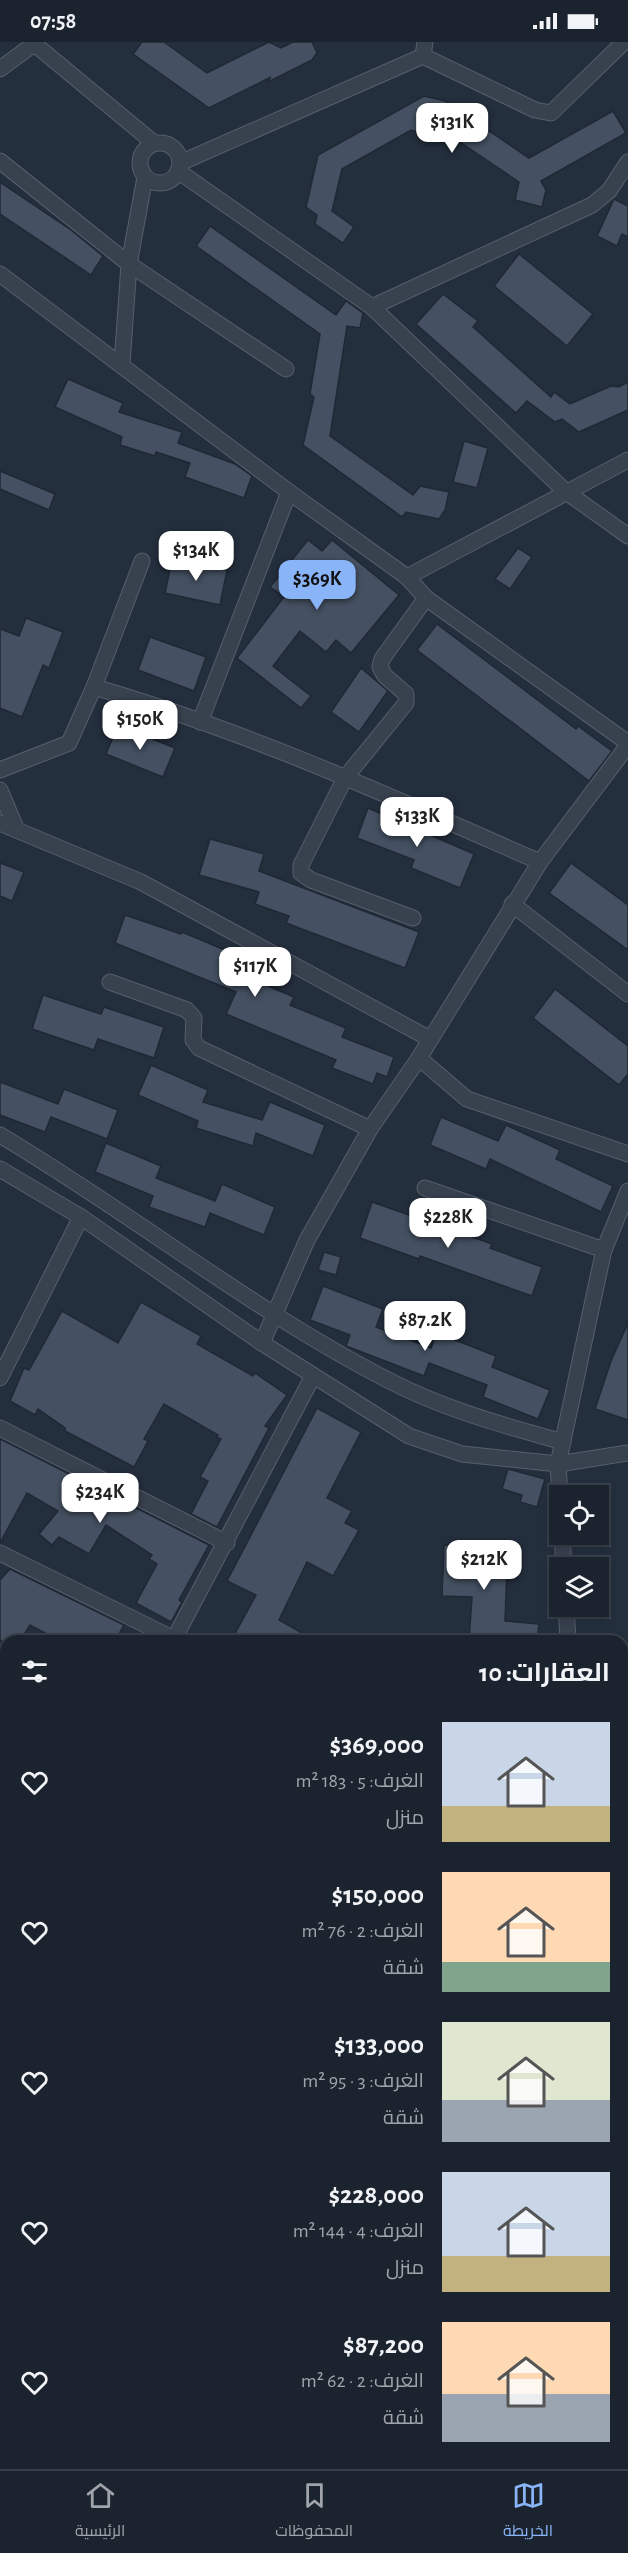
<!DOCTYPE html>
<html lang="ar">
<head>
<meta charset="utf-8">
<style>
	body { margin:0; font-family:"Alegreya Sans",Cairo,sans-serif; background:#282f3a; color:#f1f3f6; direction:rtl; height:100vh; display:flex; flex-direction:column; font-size:22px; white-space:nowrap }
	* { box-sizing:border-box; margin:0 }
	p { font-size:20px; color:#a0a4aa }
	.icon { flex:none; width:33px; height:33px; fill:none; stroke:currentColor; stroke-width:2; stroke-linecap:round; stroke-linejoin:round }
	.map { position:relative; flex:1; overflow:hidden; direction:ltr }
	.side { position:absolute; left:0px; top:1593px; width:628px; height:834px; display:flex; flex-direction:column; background:#1b232e; border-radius:18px 18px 0 0; box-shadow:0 3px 9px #0003,0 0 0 2px #39404a; direction:rtl }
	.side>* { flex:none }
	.tools { position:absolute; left:549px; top:1443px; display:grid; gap:12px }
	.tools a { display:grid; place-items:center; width:60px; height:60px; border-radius:0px; background:#1b232e; box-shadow:0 3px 9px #0003,0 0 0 2px #39404a; font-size:30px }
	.price { position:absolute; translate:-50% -51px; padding:0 14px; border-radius:12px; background:#fff; color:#222; font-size:20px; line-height:39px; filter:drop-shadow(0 2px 3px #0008) }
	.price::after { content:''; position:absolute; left:50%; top:36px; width:18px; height:14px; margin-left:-9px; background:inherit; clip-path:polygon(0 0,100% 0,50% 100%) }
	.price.current { background:#8ab4f8; color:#111 }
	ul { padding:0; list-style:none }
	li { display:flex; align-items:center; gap:18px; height:150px; padding:0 18px }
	li span { display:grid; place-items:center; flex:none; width:168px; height:120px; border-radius:0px; color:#555 }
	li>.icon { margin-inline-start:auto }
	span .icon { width:72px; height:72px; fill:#fffc; stroke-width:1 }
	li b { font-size:26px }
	h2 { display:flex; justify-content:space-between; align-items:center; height:72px; padding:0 18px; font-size:26px }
	.status { display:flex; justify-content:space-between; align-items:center; height:42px; padding:0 30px; background:#1b232e; direction:ltr }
	.status svg { height:16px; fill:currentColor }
	.menu { display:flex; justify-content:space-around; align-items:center; height:84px; border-top:2px solid #39404a; background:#1b232e; font-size:16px; color:#a0a4aa }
	.menu a { display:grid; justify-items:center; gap:3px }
	.menu .current { color:#8ab4f8 }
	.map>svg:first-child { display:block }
</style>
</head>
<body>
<div class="status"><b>07:58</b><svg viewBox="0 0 49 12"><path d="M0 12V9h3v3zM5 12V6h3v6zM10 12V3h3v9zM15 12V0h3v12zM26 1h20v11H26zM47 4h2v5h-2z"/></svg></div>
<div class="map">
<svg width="628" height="2427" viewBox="0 0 628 2427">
	<rect width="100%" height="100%" fill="#242f3e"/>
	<path fill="#263c3f" d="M0,2091l6,1v329h616l1,-222 5,1v227h-628z"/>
	<g fill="#455162" stroke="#1f2835" stroke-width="1.5">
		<path d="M142,0h22l43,31 62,-31 12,6 12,-6h19l5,11 -5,7 -46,23 5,-6 -62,31 -76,-54z"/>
		<path d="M424,54l21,5 84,57 84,-47 13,22 -85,48 5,9 -4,17 -27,-7 4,-18 -71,-48 -8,4 -29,-8 -69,39 -10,42 22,16 -11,16 -28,-19 2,-9 -11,-8 12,-52z"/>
		<path d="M0,140l71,48 32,26 -12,19 -91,-61z"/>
		<path d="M614,157l14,7v31l-6,-3 -5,12 -20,-10z"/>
		<path d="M210,184l126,89 10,-14 17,12 -3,15 -13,-2 -17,110 83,59 7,-9 29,6 -4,18 -6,9 -33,-7 -4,5 -99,-72 11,-48 -4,-3 10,-60 -124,-88z"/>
		<path d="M519,212l74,60 -26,32 -73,-60z"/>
		<path d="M443,252l35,27 -5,6 78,70 3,-5 16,12 41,-18 8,1 9,-5v28l-49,22 -17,-13 -7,3 -28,-21 -11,12 -100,-89z"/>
		<path d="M68,337l55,24 -4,9 63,20 -4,11 57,21 17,12 -8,22 -59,-21 5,-14 -34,-11 -1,4 -35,-11 2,-8 -67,-30z"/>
		<path d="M464,399l24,7 -11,40 -24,-6z"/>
		<path d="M0,429l55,23 -6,16 -49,-21z"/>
		<path d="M308,498l14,11 10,-11 67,55 -48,58 -15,-13 -10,12 -26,-21 -27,35 38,30 -10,12 -64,-50 47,-61 -14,-10z"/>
		<path d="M518,506l14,9 -22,32 -15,-10z"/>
		<path d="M172,517l55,11 -7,35 -55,-12z"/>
		<path d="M26,576l37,14 -14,36 -6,-3 -21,52 -22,-9v-79l19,7z"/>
		<path d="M437,582l139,105 2,-3 34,25 -23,30 -172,-131z"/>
		<path d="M150,595l56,20 -12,34 -56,-21z"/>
		<path d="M361,626l27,23 -29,41 -28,-20z"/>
		<path d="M118,683l57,23 -12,29 -57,-23z"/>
		<path d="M368,766l106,46 -14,34 -49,-20 3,-8 -57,-22z"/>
		<path d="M210,797l54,15 -5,17 160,61 -14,36 -119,-45 3,-7 -34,-12 4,-12 -60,-17z"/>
		<path d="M0,821l24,9 -12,29 -12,-5z"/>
		<path d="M571,821l57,42v45l-79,-57z"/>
		<path d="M125,873l56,19 1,-2 50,21 -7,15 69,29 -4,8 56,23 -4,9 52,20 -7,20 -10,-4 -4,11 -41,-16 4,-8 -110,-46 10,-22 -121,-49z"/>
		<path d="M555,947l73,57v28l-9,11 -86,-67z"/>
		<path d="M43,953l58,19 3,-7 60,20 -10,31 -56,-19 -4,11 -62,-21z"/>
		<path d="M151,1023l57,25 -5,12 59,18 8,-18 55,23 -12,31 -57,-23 -3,13 -57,-18 2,-7 -60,-26z"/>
		<path d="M0,1040l58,22 6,-15 54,21 -11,29 -56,-22 -6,15 -45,-17z"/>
		<path d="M441,1075l57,24 8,-16 54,25 -4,9 57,27 -12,26 -111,-53 -4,10 -56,-24z"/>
		<path d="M106,1101l55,23 -5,12 59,23 7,-17 53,23 -11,28 -54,-22 -5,14 -56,-20 4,-11 -58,-24z"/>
		<path d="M372,1160l120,42 -2,4 52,19 -10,29 -112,-40 -1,3 -59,-21z"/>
		<path d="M324,1210l17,5 -5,18 -18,-5z"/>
		<path d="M323,1244l60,23 -7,18 55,21 6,-15 59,23 -4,11 58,23 -12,29 -55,-22 4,-12 -58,-22 -5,13 -78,-30 4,-11 -40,-15z"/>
		<path d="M141,1260l60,34 -4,8 56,32 2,-3 32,22 -22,31 4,2 -52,99 -26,-13 17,-33 -8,-4 21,-38 -4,-2 1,-2 -54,-31 -20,35 4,2 -14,26 -69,-36v-3l-27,-19 -3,6 -25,-14 14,-33 5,2 33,-59 56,32z"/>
		<path d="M628,1281v97l-33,-11 16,-48z"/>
		<path d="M317,1366l44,24 -34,66 25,13 -7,12 14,7 -26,46 -26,-14 -28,58 37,21h-85l25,-46 -29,-14z"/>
		<path d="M0,1397l209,106 -30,55 3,2 -11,20 -35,-19 21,-39 -8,-5 3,-4 -46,-30 -17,29 -30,-17 -7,8 -13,-11 19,-23 -31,-18 -27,50z"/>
		<path d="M508,1427l37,10 -8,28 -17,-5 2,-7 -20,-6z"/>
		<path d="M483,1499l25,1 -3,79 34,3 -2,17h-68l3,-44 -30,-1 2,-51 39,1z"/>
		<path d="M10,1527l114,56 -9,16h-55l-30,-16 -10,16h-20v-61z"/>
	</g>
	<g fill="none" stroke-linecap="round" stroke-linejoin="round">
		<g stroke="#565f6c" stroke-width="17">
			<g id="street">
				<path d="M32,0l122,101"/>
				<path d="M423,14l112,54 16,3 73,-71"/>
				<path d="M0,27l34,-25"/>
				<circle cx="160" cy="121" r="20"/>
				<path d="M0,119l129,103 157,105"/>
				<path d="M180,121l243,-107 2,-14"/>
				<path d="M178,129l194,136 193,184 63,45"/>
				<path d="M0,232l289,218 118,85 19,21 202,145"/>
				<path d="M372,265l220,-102 17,-14 19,-29"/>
				<path d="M122,322l7,-100 16,-87"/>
				<path d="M407,535l221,-117"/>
				<path d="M94,645l48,-126"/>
				<path d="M200,680l89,-230"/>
				<path d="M0,728l69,-27 25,-56c153,44 300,111 446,175"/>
				<path d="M0,748l16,38"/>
				<path d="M0,781l141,59 289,157"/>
				<path d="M512,862l116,90"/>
				<path d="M413,876l-102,-38 -10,-7v-8l44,-87 61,-75v-9l-21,-18 -5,-9 2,-8 44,-61"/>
				<path d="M110,940l77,28 7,8 -1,22 6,8 171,81"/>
				<path d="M419,1016l48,41 161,55"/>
				<path d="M0,1093c130,77 249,173 384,243 56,30 118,47 179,64"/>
				<path d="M0,1127l81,48 181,126 147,93 53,18 96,10 70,-11"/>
				<path d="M425,1146l179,62"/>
				<path d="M262,1301l45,-103 63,-111 49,-71 121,-196 88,-117"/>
				<path d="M0,1336l81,-161"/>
				<path d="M0,1386l227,115"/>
				<path d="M560,1454l-2,-32 40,-187 6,-27 24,-59"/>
				<path d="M562,1492l2,34"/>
				<path d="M0,1511l174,86"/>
				<path d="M566,1564l2,35"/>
				<path d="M173,1599l140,-265"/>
				<path d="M0,1638l6,3"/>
				<path d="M622,1686l6,1"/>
				<path d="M0,1743l6,-12"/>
				<path d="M0,1837l6,1"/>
			</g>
		</g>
		<use href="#street" stroke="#38414e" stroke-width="15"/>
	</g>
</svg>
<div class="tools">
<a><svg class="icon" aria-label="locate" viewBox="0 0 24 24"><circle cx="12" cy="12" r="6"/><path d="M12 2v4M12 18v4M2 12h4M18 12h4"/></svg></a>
<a><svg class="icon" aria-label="layers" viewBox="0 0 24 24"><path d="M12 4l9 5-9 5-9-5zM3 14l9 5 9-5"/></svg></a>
</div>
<b class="price" style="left:452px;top:112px">$131K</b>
<b class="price" style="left:196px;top:540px">$134K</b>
<b class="price current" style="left:317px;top:569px">$369K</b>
<b class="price" style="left:140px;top:709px">$150K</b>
<b class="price" style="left:417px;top:806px">$133K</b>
<b class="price" style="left:255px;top:956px">$117K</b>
<b class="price" style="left:448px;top:1207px">$228K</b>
<b class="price" style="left:425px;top:1310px">$87.2K</b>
<b class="price" style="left:100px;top:1482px">$234K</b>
<b class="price" style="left:484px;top:1549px">$212K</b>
<section class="side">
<h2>العقارات: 10<svg class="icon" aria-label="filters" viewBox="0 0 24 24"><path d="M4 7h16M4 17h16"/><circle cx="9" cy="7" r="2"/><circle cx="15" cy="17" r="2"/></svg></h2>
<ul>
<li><span style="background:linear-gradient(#c9d6e8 70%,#c2b280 0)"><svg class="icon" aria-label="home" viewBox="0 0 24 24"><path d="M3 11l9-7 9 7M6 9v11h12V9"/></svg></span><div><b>$369,000</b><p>الغرف: 5 · 183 m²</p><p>منزل</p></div><svg class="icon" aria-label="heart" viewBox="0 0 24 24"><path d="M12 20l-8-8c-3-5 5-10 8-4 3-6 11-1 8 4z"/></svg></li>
<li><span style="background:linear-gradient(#ffd9b3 75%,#7fa58c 0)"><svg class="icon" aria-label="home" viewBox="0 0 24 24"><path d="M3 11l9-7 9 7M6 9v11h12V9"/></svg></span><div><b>$150,000</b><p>الغرف: 2 · 76 m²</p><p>شقة</p></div><svg class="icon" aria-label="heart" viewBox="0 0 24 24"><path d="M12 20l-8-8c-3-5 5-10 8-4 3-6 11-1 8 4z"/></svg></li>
<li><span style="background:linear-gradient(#dfe7d0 65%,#9aa5b1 0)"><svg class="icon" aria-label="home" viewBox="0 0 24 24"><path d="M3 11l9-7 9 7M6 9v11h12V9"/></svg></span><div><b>$133,000</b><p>الغرف: 3 · 95 m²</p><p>شقة</p></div><svg class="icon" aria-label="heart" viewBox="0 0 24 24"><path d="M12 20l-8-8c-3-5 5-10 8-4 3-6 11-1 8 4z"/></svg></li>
<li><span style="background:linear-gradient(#c9d6e8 70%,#c2b280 0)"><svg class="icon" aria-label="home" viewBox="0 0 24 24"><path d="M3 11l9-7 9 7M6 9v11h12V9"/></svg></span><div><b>$228,000</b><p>الغرف: 4 · 144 m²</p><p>منزل</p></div><svg class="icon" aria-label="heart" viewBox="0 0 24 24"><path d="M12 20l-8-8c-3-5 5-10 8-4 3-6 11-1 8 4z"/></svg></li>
<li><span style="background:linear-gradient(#ffd9b3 60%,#9aa5b1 0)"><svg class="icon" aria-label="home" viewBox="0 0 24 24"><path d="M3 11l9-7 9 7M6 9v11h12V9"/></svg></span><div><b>$87,200</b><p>الغرف: 2 · 62 m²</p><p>شقة</p></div><svg class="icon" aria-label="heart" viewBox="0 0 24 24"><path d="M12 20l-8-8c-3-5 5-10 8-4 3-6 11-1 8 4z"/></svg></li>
</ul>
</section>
</div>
<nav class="menu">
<a class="current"><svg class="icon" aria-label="map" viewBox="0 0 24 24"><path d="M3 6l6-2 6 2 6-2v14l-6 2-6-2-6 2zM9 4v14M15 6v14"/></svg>الخريطة</a>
<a><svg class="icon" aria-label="saved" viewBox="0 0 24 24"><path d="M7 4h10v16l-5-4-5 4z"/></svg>المحفوظات</a>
<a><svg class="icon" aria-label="home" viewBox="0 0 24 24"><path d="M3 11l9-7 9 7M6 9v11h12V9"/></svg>الرئيسية</a>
</nav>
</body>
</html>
